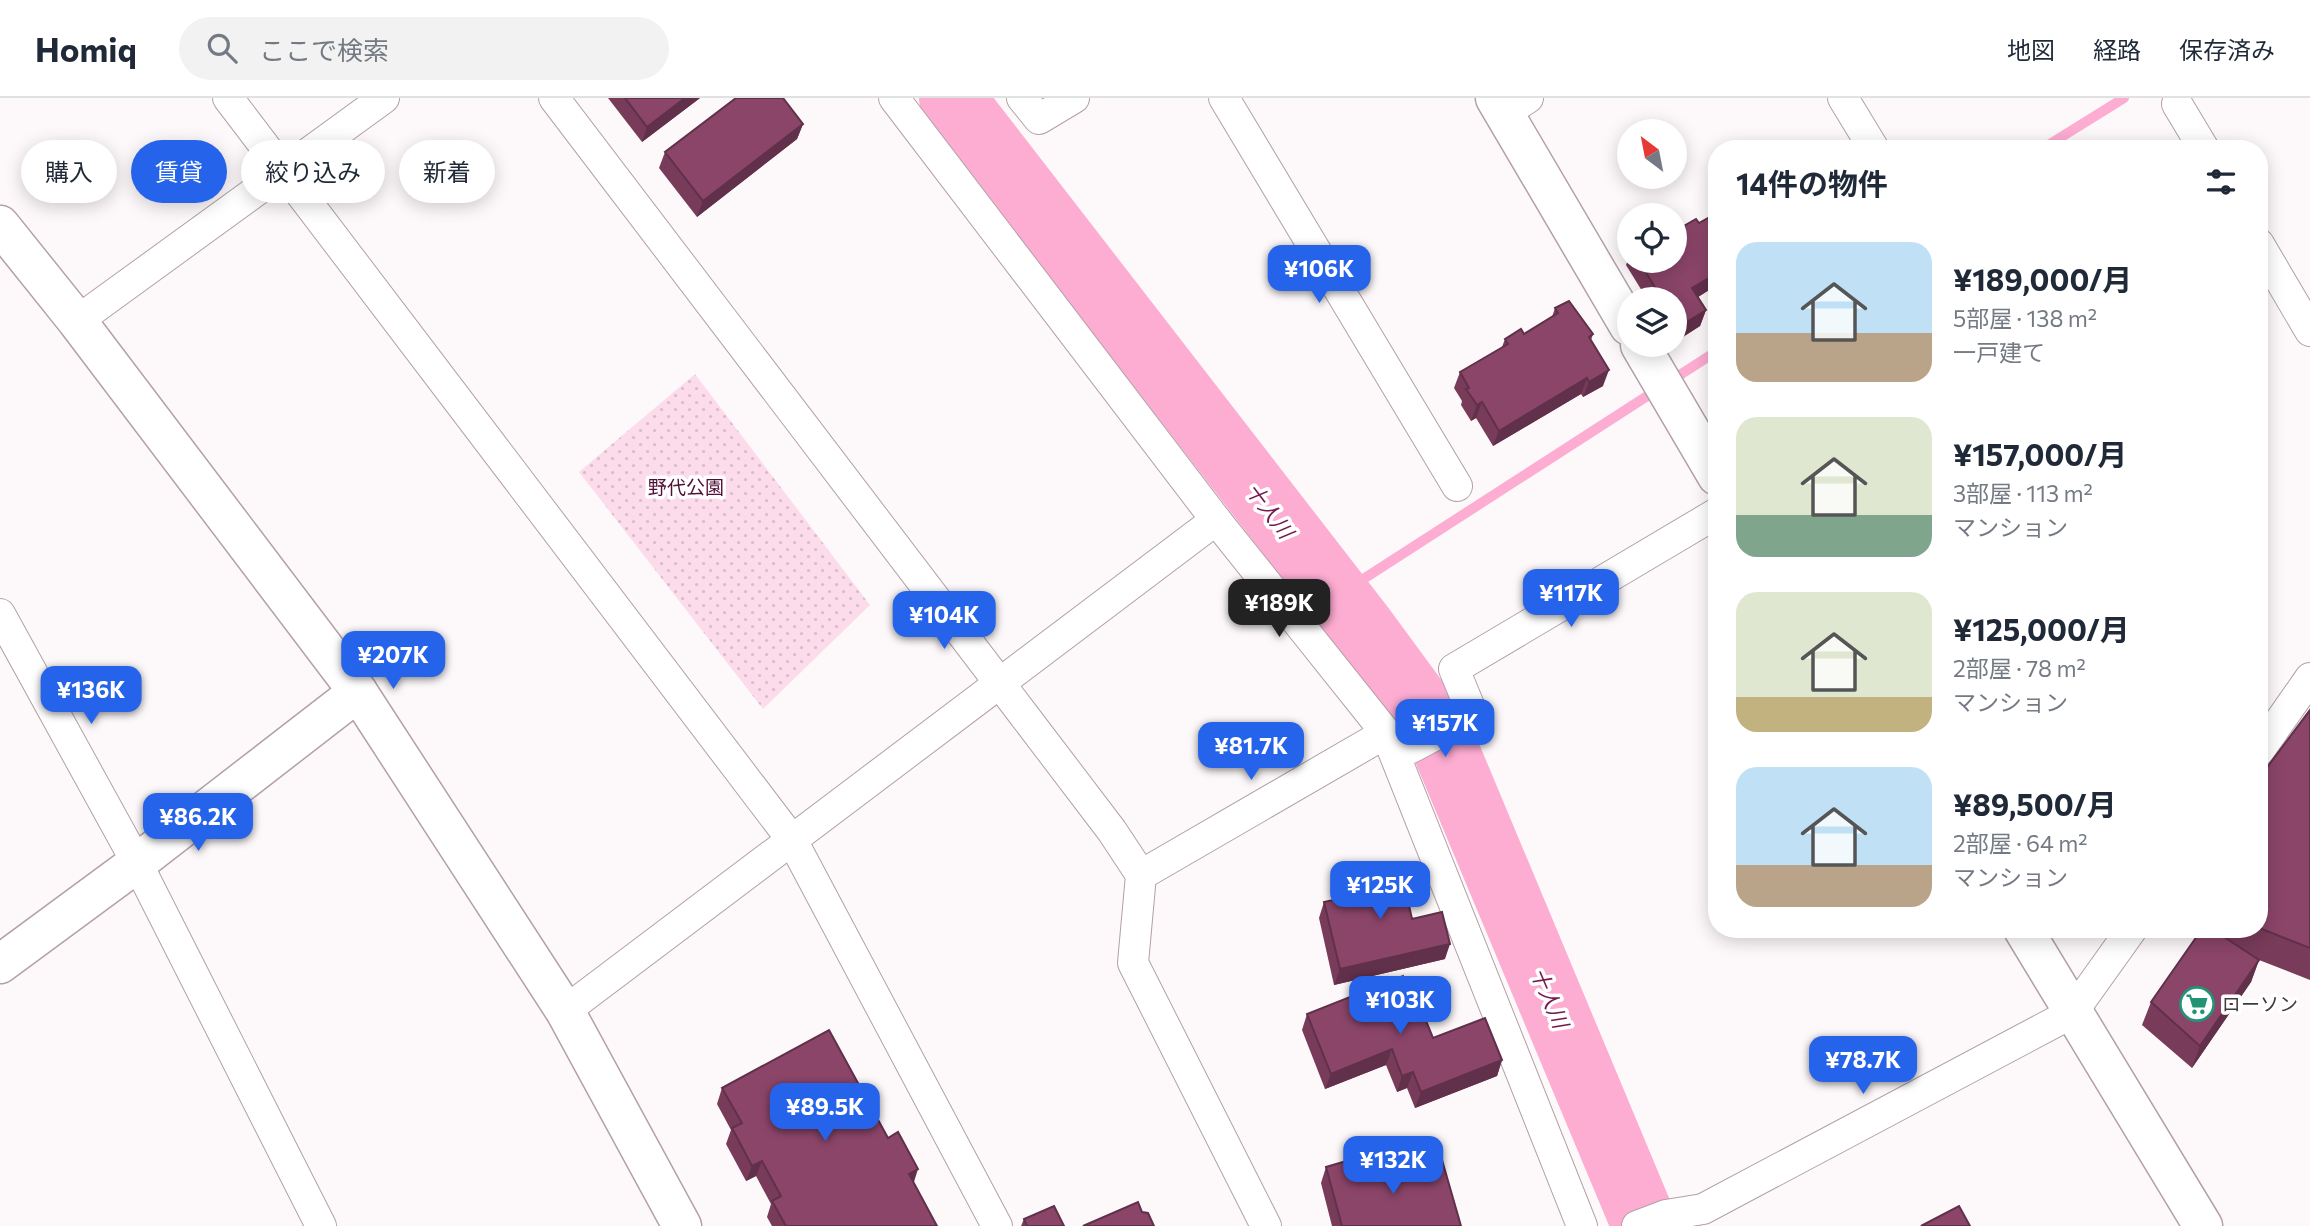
<!DOCTYPE html>
<html lang="ja">
<head>
<meta charset="utf-8">
<style>
	body { margin:0; font-family:Commissioner,"Noto Sans JP",sans-serif; background:#f2f2f3; color:#1f2937; height:100vh; display:flex; flex-direction:column; font-size:26px; white-space:nowrap }
	* { box-sizing:border-box; margin:0 }
	p { font-size:23px; color:#747a83 }
	.icon { flex:none; width:38px; height:38px; fill:none; stroke:currentColor; stroke-width:2; stroke-linecap:round; stroke-linejoin:round }
	.map { position:relative; flex:1; overflow:hidden }
	.sheet { position:absolute; left:1708px; top:42px; width:560px; height:798px; display:flex; flex-direction:column; background:#fff; border-radius:28px; box-shadow:0 4px 18px #0003 }
	.sheet>* { flex:none }
	.banner { position:absolute; left:21px; top:42px; width:665px; height:63px; display:flex; gap:14px }
	.needle { width:46px; rotate:328deg }
	.fabs { position:absolute; left:1617px; top:21px; display:grid; gap:14px }
	.fabs a { display:grid; place-items:center; width:70px; height:70px; border-radius:50%; background:#fff; box-shadow:0 4px 18px #0003; font-size:35px }
	.price { position:absolute; translate:-50% -60px; padding:0 16px; border-radius:14px; background:#2563eb; color:#fff; font-size:23px; line-height:46px; filter:drop-shadow(0 2px 4px #0008) }
	.price::after { content:''; position:absolute; left:50%; top:42px; width:21px; height:16px; margin-left:-10px; background:inherit; clip-path:polygon(0 0,100% 0,50% 100%) }
	.price.on { background:#222; color:#fff }
	ul { padding:0; list-style:none }
	li { display:flex; align-items:center; gap:21px; height:175px; padding:0 28px }
	li span { display:grid; place-items:center; flex:none; width:196px; height:140px; border-radius:21px; color:#555 }
	li>.icon { margin-inline-start:auto }
	span .icon { width:84px; height:84px; fill:#fffc; stroke-width:1 }
	li b { font-size:30px }
	h2 { display:flex; justify-content:space-between; align-items:center; height:84px; padding:0 28px; font-size:30px }
	.pill { padding:0 24px; border-radius:32px; background:#fff; box-shadow:0 4px 18px #0003; font-size:24px; line-height:63px }
	.pill.on { background:#2563eb; color:#fff }
	header { display:flex; align-items:center; gap:42px; box-sizing:border-box; height:98px; padding:0 35px; background:#fff; border-bottom:2px solid #e0e1e3 }
	header strong { font-size:33px }
	nav { display:flex; gap:38px; margin-inline-start:auto; font-size:24px }
	.search { width:490px; height:63px; background:#f2f2f3; display:flex; align-items:center; gap:18px; box-sizing:border-box; padding:0 24px; border-radius:38px; color:#747a83; font-size:26px }
	.map>svg:first-child { display:block }
</style>
</head>
<body>
<header>
<strong>Homiq</strong>
<div class="search"><svg class="icon" aria-label="search" viewBox="0 0 24 24"><circle cx="10" cy="10" r="6"/><path d="M15 15l6 6"/></svg>ここで検索</div>
<nav><a>地図</a><a>経路</a><a>保存済み</a></nav>
</header>
<div class="map">
<svg width="2310" height="1128" viewBox="0 0 2310 1128">
	<defs>
		<pattern id="park-dots" width="8" height="8" patternUnits="userSpaceOnUse" patternTransform="scale(1.75)"><rect width="8" height="8" fill="#fcdcea"/><path d="M2 2h.1M6 6h.1" fill="none" stroke="#d9beca" stroke-width="1.8" stroke-linecap="round"/></pattern>
	</defs>
	<rect width="100%" height="100%" fill="#fdf9fa"/>
	<path fill="url(#park-dots)" d="M695,276l175,231 -107,104 -184,-237z"/>
	<g fill="none" stroke-linecap="round" stroke-linejoin="round">
		<g stroke="#fdacd2" stroke-width="10">
			<path d="M2042,51l82,-51"/>
			<path d="M1337,498l380,-245"/>
		</g>
		<path stroke="#fdacd2" stroke-width="66" d="M952,0l411,531 75,102 207,495"/>
		<g stroke="#b3a0a8" stroke-width="32">
			<g id="minor">
				<path d="M228,0l564,742 205,386"/>
				<path d="M554,0l469,616 89,117 29,44 -8,88 133,263"/>
				<path d="M894,0l322,422 170,213 196,493"/>
				<path d="M1022,0l17,21 35,-21"/>
				<path d="M1224,0l233,388"/>
				<path d="M1843,0l31,51"/>
				<path d="M2177,6l27,45"/>
				<path d="M1504,15l24,-15"/>
				<path d="M2259,146l51,87"/>
				<path d="M77,223l307,-223"/>
				<path d="M0,516l137,249 184,363"/>
				<path d="M2259,653l51,-73"/>
				<path d="M1141,777l245,-142 25,15 62,-33 -19,-46 263,-156"/>
				<path d="M565,913l651,-491"/>
				<path d="M1637,1128l29,-11 37,-6 369,-196 60,-84"/>
			</g>
		</g>
		<g stroke="#b3a0a8" stroke-width="41">
			<g id="tertiary">
				<path d="M1495,0l134,228"/>
				<path d="M0,127l77,96 281,371 207,319 117,215"/>
				<path d="M1640,247l77,131"/>
				<path d="M2023,831l180,297"/>
				<path d="M0,866l137,-101 221,-171"/>
			</g>
		</g>
		<use href="#minor" stroke="#fff" stroke-width="30"/>
		<use href="#tertiary" stroke="#fff" stroke-width="38"/>
	</g>
	<g fill="#783b5a">
		<path d="M608,0h92l-58,44z"/>
		<path d="M803,26l-6,15 -100,78 -38,-49 6,-16z"/>
		<path d="M1717,112v75l-19,12 8,13 -6,16 -25,16v-43h-28l-21,-34 3,-8v4h46l24,-38 16,-9z"/>
		<path d="M1555,210l38,26 -2,6 12,46 -20,11 -2,-3 -88,52 -17,-28 -5,3 -10,-16 1,-4 -8,-13 6,-16 42,-25 3,-8 19,-5 28,-17z"/>
		<path d="M2310,612v270l-51,-20 -8,22 -59,86 -50,-43 9,-23 46,-66 -13,-5v-2h75v-151z"/>
		<path d="M1348,780l64,41 33,40 -111,26 -15,-67 5,-16 19,-4 -1,-5z"/>
		<path d="M1307,916l126,24 69,22 -5,16 -82,32 -8,-20 -10,4 -11,-27 -61,24 -23,-59z"/>
		<path d="M722,990l191,95 24,43h-165l-5,-9 4,-13 -15,-28 -10,5 -20,-37 5,-14 -14,-26z"/>
		<path d="M1326,1069h37l13,11 85,48h-129l-11,-43z"/>
		<path d="M1024,1121l40,7h-43z"/>
	</g>
	<g fill="#61304a">
		<path d="M685,0h15l-58,44 5,-15z"/>
		<path d="M803,26l-6,15 -100,78 6,-16z"/>
		<path d="M1717,175v12l-30,19 5,-16z"/>
		<path d="M1706,212l-6,16 -25,16v-3l4,-12z"/>
		<path d="M1609,272l-6,16 -20,11 6,-15z"/>
		<path d="M1587,280l-6,16 -88,52 6,-15z"/>
		<path d="M1482,304l-6,16 -5,3 6,-16z"/>
		<path d="M1450,846l-5,15 -111,26 6,-16z"/>
		<path d="M2259,862l-8,22 -59,86 8,-22z"/>
		<path d="M1392,951l-6,16 -61,24 6,-15z"/>
		<path d="M1502,962l-5,16 -82,32 6,-16z"/>
		<path d="M1413,974l-6,16 -10,4 5,-16z"/>
		<path d="M762,1063l-6,15 -10,5 6,-15z"/>
		<path d="M918,1071l-5,16 -4,-11z"/>
	</g>
	<g fill="#8b4569" stroke="#61304a" stroke-width="2">
		<path d="M625,0h60l-38,29z"/>
		<path d="M736,0h47l20,26 -100,77 -38,-49z"/>
		<path d="M1717,115v60l-25,15 14,22 -27,17 -4,-7v-21h-13l-23,-38h36v-30l21,-12 3,4z"/>
		<path d="M1569,203l24,33 -4,3 20,33 -20,12 -2,-4 -88,53 -17,-29 -5,3 -11,-16 3,-1 -9,-16 48,-28 -3,-5 16,-10 3,5 34,-21 -3,-5z"/>
		<path d="M2310,612v238l-51,-20v-150z"/>
		<path d="M1400,767l12,54 30,-7 8,32 -110,25 -16,-67 28,-6 -4,-18z"/>
		<path d="M2202,831h10l47,31 -59,86 -49,-44z"/>
		<path d="M1403,878l4,10 4,-2 22,54 52,-20 17,42 -81,32 -8,-20 -11,4 -10,-27 -61,25 -24,-60z"/>
		<path d="M829,932l59,108 10,-6 20,37 -9,5 28,52h-151l-14,-25 9,-5 -19,-35 -10,5 -20,-38 10,-5 -20,-35z"/>
		<path d="M1360,1059l3,10 9,-2 4,13 66,-18 19,66h-119l-16,-59z"/>
		<path d="M1138,1104l4,10 6,1 6,13h-71z"/>
		<path d="M1054,1108l10,20h-37l-3,-7z"/>
		<path d="M1959,1108l11,20h-49z"/>
	</g>
	<defs>
		<g id="supermarket-ring" transform="scale(1.75)"><circle r="9.5" fill="#fff" stroke="#239375" stroke-width="1.5"/><path d="M-6-5.5h2.5l.6 2H6L4.5 2H-2.5L-4.4-4H-6ZM-1.5 3.2a1.3 1.3 0 1 0 .1 0ZM3 3.2a1.3 1.3 0 1 0 .1 0Z" fill="#239375"/></g>
	</defs>
	<g fill-rule="evenodd">
		<use href="#supermarket-ring" x="2197" y="906"/>
	</g>
	<g text-anchor="middle" stroke-width="7" stroke-linejoin="round" paint-order="stroke">
		<g font-size="19" fill="#520e35" stroke="#fff">
			<text x="686" y="396">野代公園</text>
		</g>
		<g font-size="19" fill="#423a3d" stroke="#fff" text-anchor="start">
			<text x="2222" y="913">ローソン</text>
		</g>
		<g font-size="21" font-style="italic" fill="#751a4e" stroke="#fff">
			<text transform="translate(1269 413) rotate(53)" y="7">十人川</text>
			<text transform="translate(1549 900) rotate(67)" y="7">十人川</text>
		</g>
	</g>
</svg>
<div class="fabs">
<a><svg class="needle" viewBox="-14 -14 28 28"><path d="M0-13l5 13h-10z" fill="#e53935"/><path d="M0 13l5-13h-10z" fill="#747a83"/></svg></a>
<a><svg class="icon" aria-label="locate" viewBox="0 0 24 24"><circle cx="12" cy="12" r="6"/><path d="M12 2v4M12 18v4M2 12h4M18 12h4"/></svg></a>
<a><svg class="icon" aria-label="layers" viewBox="0 0 24 24"><path d="M12 4l9 5-9 5-9-5zM3 14l9 5 9-5"/></svg></a>
</div>
<b class="price" style="left:1319px;top:207px">¥106K</b>
<b class="price" style="left:1571px;top:531px">¥117K</b>
<b class="price on" style="left:1279px;top:541px">¥189K</b>
<b class="price" style="left:944px;top:553px">¥104K</b>
<b class="price" style="left:393px;top:593px">¥207K</b>
<b class="price" style="left:91px;top:628px">¥136K</b>
<b class="price" style="left:1445px;top:661px">¥157K</b>
<b class="price" style="left:1251px;top:684px">¥81.7K</b>
<b class="price" style="left:198px;top:755px">¥86.2K</b>
<b class="price" style="left:1380px;top:823px">¥125K</b>
<b class="price" style="left:1400px;top:938px">¥103K</b>
<b class="price" style="left:1863px;top:998px">¥78.7K</b>
<b class="price" style="left:825px;top:1045px">¥89.5K</b>
<b class="price" style="left:1393px;top:1098px">¥132K</b>
<div class="banner">
<a class="pill">購入</a>
<a class="pill on">賃貸</a>
<a class="pill">絞り込み</a>
<a class="pill">新着</a>
</div>
<section class="sheet">
<h2>14件の物件<svg class="icon" aria-label="filters" viewBox="0 0 24 24"><path d="M4 7h16M4 17h16"/><circle cx="9" cy="7" r="2"/><circle cx="15" cy="17" r="2"/></svg></h2>
<ul>
<li><span style="background:linear-gradient(#bfe0f5 65%,#b9a48a 0)"><svg class="icon" aria-label="home" viewBox="0 0 24 24"><path d="M3 11l9-7 9 7M6 9v11h12V9"/></svg></span><div><b>¥189,000/月</b><p>5部屋 · 138 m²</p><p>一戸建て</p></div></li>
<li><span style="background:linear-gradient(#dfe7d0 70%,#7fa58c 0)"><svg class="icon" aria-label="home" viewBox="0 0 24 24"><path d="M3 11l9-7 9 7M6 9v11h12V9"/></svg></span><div><b>¥157,000/月</b><p>3部屋 · 113 m²</p><p>マンション</p></div></li>
<li><span style="background:linear-gradient(#dfe7d0 75%,#c2b280 0)"><svg class="icon" aria-label="home" viewBox="0 0 24 24"><path d="M3 11l9-7 9 7M6 9v11h12V9"/></svg></span><div><b>¥125,000/月</b><p>2部屋 · 78 m²</p><p>マンション</p></div></li>
<li><span style="background:linear-gradient(#bfe0f5 70%,#b9a48a 0)"><svg class="icon" aria-label="home" viewBox="0 0 24 24"><path d="M3 11l9-7 9 7M6 9v11h12V9"/></svg></span><div><b>¥89,500/月</b><p>2部屋 · 64 m²</p><p>マンション</p></div></li>
</ul>
</section>
</div>
</body>
</html>
